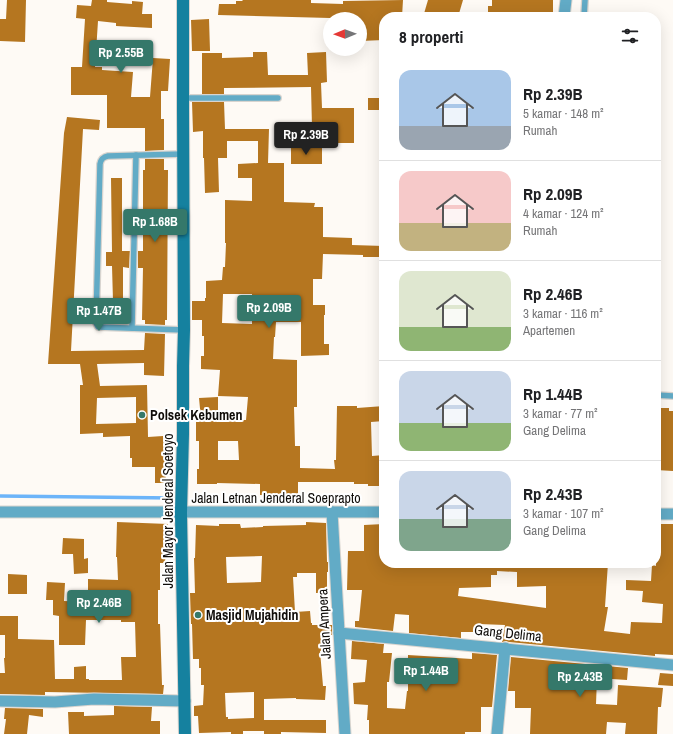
<!DOCTYPE html>
<html lang="id">
<head>
<meta charset="utf-8">
<style>
	body { margin:0; font-family:"Archivo Narrow",sans-serif; background:#f6f6f6; color:#202124; height:100vh; display:flex; flex-direction:column; font-size:15px; white-space:nowrap }
	* { box-sizing:border-box; margin:0 }
	p { font-size:13px; color:#757577 }
	.icon { flex:none; width:22px; height:22px; fill:none; stroke:currentColor; stroke-width:2; stroke-linecap:round; stroke-linejoin:round }
	.map { position:relative; flex:1; overflow:hidden }
	.drawer { position:absolute; left:379px; top:12px; width:282px; height:556px; display:flex; flex-direction:column; background:#fff; border-radius:16px; box-shadow:0 4px 16px #0002 }
	.drawer>* { flex:none }
	.needle { width:26px; rotate:269deg }
	.buttons { position:absolute; left:323px; top:12px; display:grid; gap:8px }
	.buttons a { display:grid; place-items:center; width:44px; height:44px; border-radius:50%; background:#fff; box-shadow:0 4px 16px #0002; font-size:20px }
	.price { position:absolute; translate:-50% -34px; padding:0 9px; border-radius:4px; background:#35786a; color:#fff; font-size:13px; line-height:26px; filter:drop-shadow(0 1px 2px #0008) }
	.price::after { content:''; position:absolute; left:50%; top:24px; width:12px; height:9px; margin-left:-6px; background:inherit; clip-path:polygon(0 0,100% 0,50% 100%) }
	.price.selected { background:#222; color:#fff }
	ul { padding:0; list-style:none }
	li { display:flex; align-items:center; gap:12px; height:100px; padding:0 20px }
	li+li { border-top:1px solid #e0e0e0 }
	li span { display:grid; place-items:center; flex:none; width:112px; height:80px; border-radius:12px; color:#555 }
	li>.icon { margin-inline-start:auto }
	span .icon { width:48px; height:48px; fill:#fffc; stroke-width:1 }
	li b { font-size:17px }
	h2 { display:flex; justify-content:space-between; align-items:center; height:48px; padding:0 20px; font-size:17px }
	.map>svg:first-child { display:block }
</style>
</head>
<body>
<div class="map">
<svg width="673" height="734" viewBox="0 0 673 734">
	<rect width="100%" height="100%" fill="#fefaf5"/>
	<g fill="none" stroke-linecap="round" stroke-linejoin="round">
		<path stroke="#6cb4f9" stroke-width="3.5" d="M0,496l173,2"/>
	</g>
	<g fill="#b57620" fill-rule="evenodd">
		<path d="M7,0h19l-1,42 -25,-1v-22h6z"/>
		<path d="M92,0h15v2l25,2v-3l11,1 -1,12h10v14l-36,-2v-3l-18,-2 -3,46h7v3l31,2 -2,25h19l3,-39 17,1 -2,32h-7v28h3v31l-19,1v-23h-38v-33h-36v-28h11l3,-48 -9,-1 1,-13 14,1z"/>
		<path d="M243,0h68v3l32,1v-3l60,-1 -1,17h-18v23l-24,1v-22h-30v-1l-112,-3 1,-11h17v-3h6z"/>
		<path d="M428,0h35l-5,17h-35z"/>
		<path d="M492,0h61v16l-27,-1v2h-38v-11h4z"/>
		<path d="M209,19l1,32h-18l-1,-31z"/>
		<path d="M128,47l18,1 -1,16 -18,-1z"/>
		<path d="M253,52h14l1,23h40l-1,-22 19,-1 1,30 -6,1 1,25h32v35h-30v3h-10v-19h-2l-1,-40 -87,1v6h-22v-41h20v5l31,-1z"/>
		<rect x="368" y="98" width="16" height="12"/>
		<path d="M192,102h32l1,27h44l-1,34h16v39l31,1 -1,4h9v30l29,1v7l32,1v11h-21v-2l-40,-1 -1,25h-9v26h12v10h-1v29h5v11l-28,1v-34h-25l-1,15h-1l-1,22 24,1v47h-3l1,39h5v22l35,1 -1,-9h2l1,-54h20v2l27,-2v15l-13,1 1,34 12,-1v31h-16v-2h-14v-2h-56v14l-38,-1v-11l-43,-1v1h-20v-15h2v-28h-3v-22h5l-2,-21 19,-1v23h28l2,-23 -30,-1 2,-26 -19,-1v-13h3v-20h-2v-16h-10v-19h13v-3h1v-17l16,-1 1,-13h2l1,-24h-1v-43l27,1v-23h-14v-14l20,-1v-22h-31v17h-9l1,34 -14,1 -1,-35h-1v-27l-10,1zM223,294h29v30l-30,-1zM218,441h20l1,19h-21z"/>
		<path d="M67,117l33,3 -1,10 -16,-1 -12,222 73,-1 1,-17 20,1 -1,42 -20,-1v-12l-47,1 3,22 47,-1 1,52 15,-1 2,25 1,22h-11v-16h-23v-9h-2v-22l-27,1v-4l-23,1v-49h3l-3,-21h-32l16,-231zM136,397v26l-40,1 1,-26z"/>
		<rect x="291" y="148" width="31" height="16"/>
		<path d="M145,159h19v11h4l-1,150h-2v5l-20,-1v-4h-3l1,-52h-5v-17h5v-81h2z"/>
		<path d="M111,178h11v73h8l-1,17 -6,-1v34h-10l-1,-35h-6v-14h6z"/>
		<path d="M656,408h13v3h4v60l-17,-1z"/>
		<path d="M117,522l51,2v10h-1l-2,29h-5v27h-2v34h2l2,61h2l-1,9 -118,-2v3l-45,-1v-21h5l-1,-15h1v-23h-5v-19h18v23l36,1 1,39h19v-12l12,-1v13h3v1h33l-1,-23h15l-1,-35h-14v-2h-35l-1,25h-26v-29l-6,-1v-15h-7l1,-18 18,1 -1,18 24,1v-23l30,1 -1,-23h-1z"/>
		<path d="M306,522l20,1 1,39h1v10h-1v21h-11v-20h-19v4h-4l2,35 15,-1 1,12h1v2h20v10h-2v16h-10l3,35h3l-1,14 -29,-1v-1l-32,1v21h62v13l-45,-1v2h-17v-3h-21v3h-12v-2l-32,1 -1,-17h-4v-10l9,-1 1,-20h-3v-17h-2v-9h-6l-1,-35h-1l-1,-31h5l-1,-35h1l1,-33 23,1v-2h21l1,4 22,-1v-1l43,-1zM262,556l-1,26 -34,1 -1,-26zM254,692v26l-26,1v-2h-2l-1,-24z"/>
		<path d="M384,524v39h144v1l25,1v-2h55l-3,44h3l-4,24 26,3 1,-12 31,1 1,-19 -21,-2 1,-11 -17,-1v-10l25,1 1,-16 4,1v-42h17v131l-18,-1v2l-146,-14 -3,-1 -4,1 3,-17 -26,-1v8h-18v6l-52,-5v-18l-14,-1 -2,17 -38,-4v-6h4l3,-31h-15l1,-39h16v-26zM497,571l20,1v15l29,-1v22l-88,-12 1,-8 32,-1v-12h6z"/>
		<path d="M63,538l21,1v20l4,-1v15l-14,1 -1,-20h-11z"/>
		<path d="M8,574l19,1v19h-19z"/>
		<path d="M352,641l32,3 -1,9h9l-3,29h-2v26l18,1 2,-18h1v-36l64,4v-6l25,2 -5,52h-11v25h-16v2h-96v-14h-2l1,-15 -14,-1 -1,-21 12,-1 2,-22 -16,-1z"/>
		<path d="M511,657l117,11 -1,12 -30,-2 -1,26 21,1 1,-20 45,3 -2,19h-3l-1,27h-32l1,-11 -19,-1 -1,12h-76l1,-26h-16v-17h-7z"/>
		<path d="M660,673l13,1v12l-15,-1z"/>
		<path d="M114,706l38,1 -1,14h9v13h-91l-1,-22h16v4l30,-1z"/>
		<path d="M5,708l38,1v8l-14,-2 -2,19h-23l2,-15h-2z"/>
	</g>
	<g fill="none" stroke-linecap="round" stroke-linejoin="round">
		<g stroke="#d8d4cf" stroke-width="8">
			<g id="lane">
				<path d="M584,17l1,-17"/>
				<path d="M183,98h95"/>
				<path d="M183,154l-75,2c-5,1 -7,3 -8,8l-4,159 2,4 86,3"/>
				<path d="M132,328l4,-173"/>
				<path d="M656,395l17,1"/>
			</g>
		</g>
		<g stroke="#d8d4cf" stroke-width="13">
			<g id="street">
				<path d="M564,17l2,-17"/>
				<path d="M0,512h384"/>
				<path d="M332,512l13,222"/>
				<path d="M656,514h17"/>
				<path d="M339,633l334,32"/>
				<path d="M0,701l55,1 39,-3 91,2"/>
				<path d="M497,734l8,-86"/>
			</g>
		</g>
		<g stroke="#d8d4cf" stroke-width="14">
			<path id="secondary" d="M183,0v109l1,221 -1,36v68l-2,79 4,221"/>
		</g>
		<use href="#lane" stroke="#62abc6" stroke-width="5.5"/>
		<use href="#street" stroke="#62abc6" stroke-width="11"/>
		<use href="#secondary" stroke="#15819f" stroke-width="12"/>
	</g>
	<g fill="#35786a" stroke="#fff" stroke-width="1.5">
		<circle cx="142" cy="415" r="4"/>
		<circle cx="198" cy="615" r="4"/>
	</g>
	<g text-anchor="middle" stroke-width="4" stroke-linejoin="round" paint-order="stroke">
		<g font-size="14" font-weight="bold" fill="#0f0c09" stroke="#fff" text-anchor="start">
			<text x="150" y="420">Polsek Kebumen</text>
			<text x="206" y="620">Masjid Mujahidin</text>
		</g>
		<g font-size="14" fill="#0f0c09" stroke="#fff">
			<text x="276" y="503">Jalan Letnan Jenderal Soeprapto</text>
			<text transform="translate(168 511) rotate(-90)" y="5">Jalan Mayor Jenderal Soetoyo</text>
			<text transform="translate(324 624) rotate(-93)" y="5">Jalan Ampera</text>
			<text transform="translate(508 633) rotate(6)" y="5">Gang Delima</text>
		</g>
	</g>
</svg>
<div class="buttons">
<a><svg class="needle" viewBox="-14 -14 28 28"><path d="M0-13l5 13h-10z" fill="#e53935"/><path d="M0 13l5-13h-10z" fill="#757577"/></svg></a>
</div>
<b class="price" style="left:121px;top:74px">Rp 2.55B</b>
<b class="price selected" style="left:306px;top:156px">Rp 2.39B</b>
<b class="price" style="left:155px;top:243px">Rp 1.68B</b>
<b class="price" style="left:269px;top:329px">Rp 2.09B</b>
<b class="price" style="left:99px;top:332px">Rp 1.47B</b>
<b class="price" style="left:99px;top:624px">Rp 2.46B</b>
<b class="price" style="left:426px;top:692px">Rp 1.44B</b>
<b class="price" style="left:580px;top:698px">Rp 2.43B</b>
<section class="drawer">
<h2>8 properti<svg class="icon" aria-label="filters" viewBox="0 0 24 24"><path d="M4 7h16M4 17h16"/><circle cx="9" cy="7" r="2"/><circle cx="15" cy="17" r="2"/></svg></h2>
<ul>
<li><span style="background:linear-gradient(#a9c7e8 70%,#9aa5b1 0)"><svg class="icon" aria-label="home" viewBox="0 0 24 24"><path d="M3 11l9-7 9 7M6 9v11h12V9"/></svg></span><div><b>Rp 2.39B</b><p>5 kamar · 148 m²</p><p>Rumah</p></div></li>
<li><span style="background:linear-gradient(#f6c9c9 65%,#c2b280 0)"><svg class="icon" aria-label="home" viewBox="0 0 24 24"><path d="M3 11l9-7 9 7M6 9v11h12V9"/></svg></span><div><b>Rp 2.09B</b><p>4 kamar · 124 m²</p><p>Rumah</p></div></li>
<li><span style="background:linear-gradient(#dfe7d0 70%,#8fb573 0)"><svg class="icon" aria-label="home" viewBox="0 0 24 24"><path d="M3 11l9-7 9 7M6 9v11h12V9"/></svg></span><div><b>Rp 2.46B</b><p>3 kamar · 116 m²</p><p>Apartemen</p></div></li>
<li><span style="background:linear-gradient(#c9d6e8 65%,#8fb573 0)"><svg class="icon" aria-label="home" viewBox="0 0 24 24"><path d="M3 11l9-7 9 7M6 9v11h12V9"/></svg></span><div><b>Rp 1.44B</b><p>3 kamar · 77 m²</p><p>Gang Delima</p></div></li>
<li><span style="background:linear-gradient(#c9d6e8 60%,#7fa58c 0)"><svg class="icon" aria-label="home" viewBox="0 0 24 24"><path d="M3 11l9-7 9 7M6 9v11h12V9"/></svg></span><div><b>Rp 2.43B</b><p>3 kamar · 107 m²</p><p>Gang Delima</p></div></li>
</ul>
</section>
</div>
</body>
</html>
